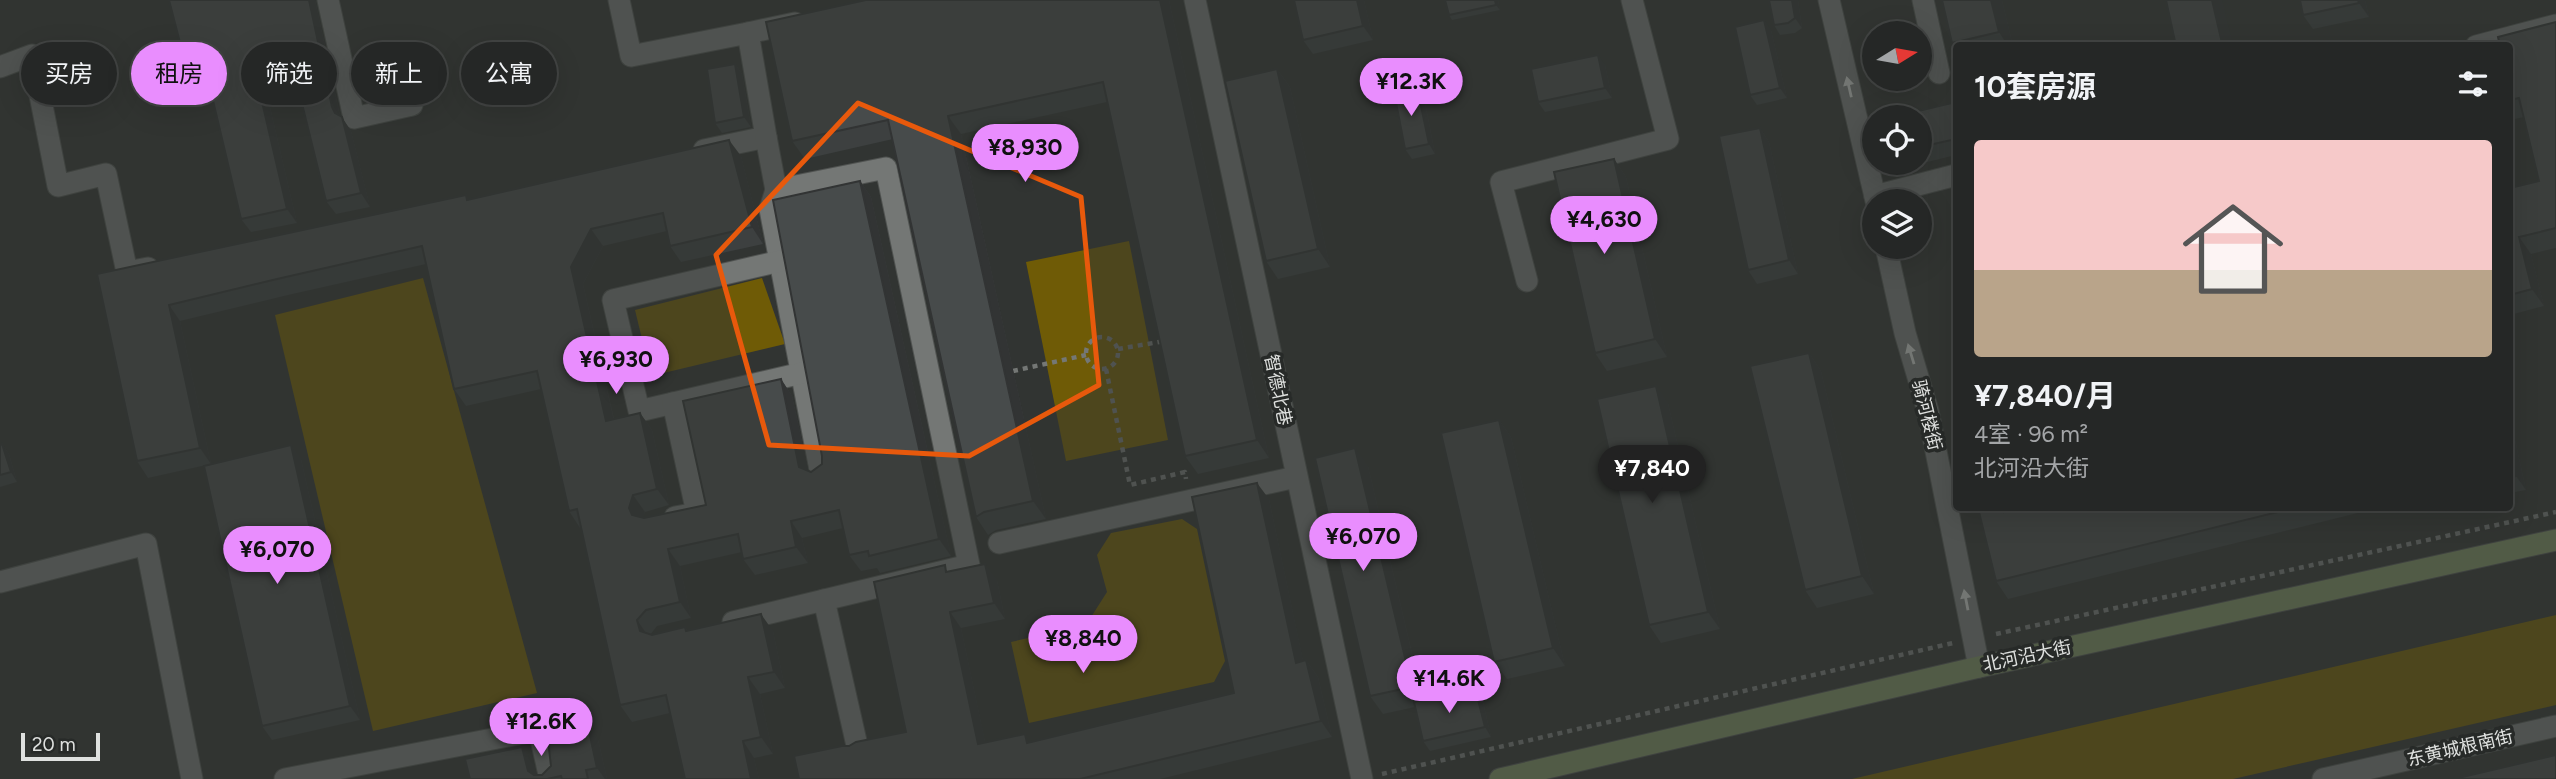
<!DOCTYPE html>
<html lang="zh">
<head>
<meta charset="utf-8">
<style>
	body { margin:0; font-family:Figtree,"Noto Sans SC",sans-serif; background:#2d2f2e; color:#f1f3f6; height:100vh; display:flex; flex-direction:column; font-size:26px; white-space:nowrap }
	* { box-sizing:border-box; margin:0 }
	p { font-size:23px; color:#a3a5a7 }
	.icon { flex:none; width:38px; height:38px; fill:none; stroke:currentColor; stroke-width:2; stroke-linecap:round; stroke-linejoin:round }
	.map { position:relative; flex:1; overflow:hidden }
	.drawer { position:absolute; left:1953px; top:42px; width:560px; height:469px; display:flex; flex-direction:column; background:#252726; border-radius:7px; box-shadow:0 7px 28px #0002,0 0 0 2px #424443 }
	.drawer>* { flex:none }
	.guide { position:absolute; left:21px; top:42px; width:665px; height:63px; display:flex; gap:14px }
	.needle { width:46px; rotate:79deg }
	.controls { position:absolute; left:1862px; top:21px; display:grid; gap:14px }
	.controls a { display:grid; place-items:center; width:70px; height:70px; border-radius:50%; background:#252726; box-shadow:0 7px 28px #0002,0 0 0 2px #424443; font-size:35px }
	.scale { position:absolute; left:21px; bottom:18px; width:79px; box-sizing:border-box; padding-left:7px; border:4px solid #dfe1df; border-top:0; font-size:19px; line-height:24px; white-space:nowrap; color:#dfe1df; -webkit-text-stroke:5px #272a28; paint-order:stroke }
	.price { position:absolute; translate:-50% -60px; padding:0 16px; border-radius:24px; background:#e98dfe; color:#111; font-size:23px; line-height:46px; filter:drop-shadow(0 2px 4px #0008) }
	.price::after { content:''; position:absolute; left:50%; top:42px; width:21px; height:16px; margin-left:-10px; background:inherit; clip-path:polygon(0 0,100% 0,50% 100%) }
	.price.on { background:#222; color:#fff }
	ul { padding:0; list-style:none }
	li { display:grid; align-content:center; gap:14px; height:371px; padding:0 21px }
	li span { display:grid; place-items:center; height:217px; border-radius:7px; color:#555 }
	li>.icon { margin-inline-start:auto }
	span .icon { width:126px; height:126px; fill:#fffc; stroke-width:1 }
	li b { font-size:30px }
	h2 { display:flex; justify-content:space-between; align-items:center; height:84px; padding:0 21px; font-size:30px }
	.tag { padding:0 24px; border-radius:32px; background:#252726; box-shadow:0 7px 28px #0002,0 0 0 2px #424443; font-size:24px; line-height:63px }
	.tag.on { background:#e98dfe; color:#111 }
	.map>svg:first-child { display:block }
</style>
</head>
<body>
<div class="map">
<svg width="2556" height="779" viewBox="0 0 2556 779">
	<rect width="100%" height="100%" fill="#313432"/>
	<g fill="#6f5b06">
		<path d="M1129,241l39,199 -102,21 -40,-199z"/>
		<path d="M423,278l114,415 -164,38 -98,-416z"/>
		<path d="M762,278l23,66 -134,32 -16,-66z"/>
		<path d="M1182,519l15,10 28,132 -11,21 -185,41 -18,-81 75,-17 21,-33 -10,-37 14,-22z"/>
		<path d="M2556,615v90l-323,74h-381z"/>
	</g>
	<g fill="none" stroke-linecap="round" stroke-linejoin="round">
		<g stroke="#505351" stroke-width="23">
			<g id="minor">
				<path d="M328,0l26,118 58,-13"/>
				<path d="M619,0l12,56 117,-23"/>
				<path d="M1195,0l167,779"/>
				<path d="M1829,0l47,201"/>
				<path d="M1923,0l16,73"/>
				<path d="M2476,46l80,-21"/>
				<path d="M0,67l32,-12 26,131 48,-12 21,98 21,-4"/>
				<path d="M704,150l62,-13 -18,-104 47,-10"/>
				<path d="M776,190l-6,19 51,266"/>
				<path d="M1875,196l81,-21"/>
				<path d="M1886,247l19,86 23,78 51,256"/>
				<path d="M780,261l-167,39 26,111 163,-38"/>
				<path d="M1527,281l-26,-99 167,-43 -36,-139"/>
				<path d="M673,403l24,110 -22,4"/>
				<path d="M999,543l297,-66"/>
				<path d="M0,582l146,-38 46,235"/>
				<path d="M824,600l34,150"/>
				<path d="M733,622l236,-57 -83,-397 -110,22 -10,-53"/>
				<path d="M285,779l254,-49 11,49"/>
				<path d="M2323,779l233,-53"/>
			</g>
		</g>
		<g stroke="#505351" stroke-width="23">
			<path id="major" d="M1500,779l479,-112 577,-127"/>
		</g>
		<g stroke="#747775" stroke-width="4.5" stroke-dasharray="5 5" stroke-linecap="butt">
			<circle cx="1102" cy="353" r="16"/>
			<path d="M1118,349l47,-8"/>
			<path d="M1106,369l24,116 55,-13 1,7"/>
			<path d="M1013,371l73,-16"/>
			<path d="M1996,634l560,-122"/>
			<path d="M1382,774l571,-131"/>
		</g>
		<use href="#minor" stroke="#747775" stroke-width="21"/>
		<use href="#major" stroke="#798a60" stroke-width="21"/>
	</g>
	<g fill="#3d4040">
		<path d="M169,0h146l25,116 11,15 19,76 -34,7 -10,-13 -33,-135 -31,7 35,150 -46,9 -10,-13 -35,-150 -13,3 -9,-14z"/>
		<path d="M866,0h303l100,458 -71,16 -13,-18 -78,-354 -146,32 85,385 -50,11 -8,5 -12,-18 -83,-378 -88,20 -13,-18z"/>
		<path d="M1294,0h70l9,40 -60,14 -10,-14z"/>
		<path d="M1498,0l2,10 -48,10 -3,-5z"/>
		<path d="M1769,0h29l4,28 -7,5 -15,2 -6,-10z"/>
		<path d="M1942,0h60l11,46h-57v3l-4,-6z"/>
		<path d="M2365,0l4,17 -56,12 -10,-14z"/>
		<path d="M2556,22v226l-25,6 13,52 -34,9v-127l29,-7 -15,-64 -14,3v-74z"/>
		<path d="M1771,30l16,68 -30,7 -7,-10z"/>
		<path d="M735,64l7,10 9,53 -29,6 -7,-10z"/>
		<path d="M1605,65l7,33 -67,14 -7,-10z"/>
		<path d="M1277,69l13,18 40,180 -52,12 -12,-18z"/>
		<path d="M1424,97l11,57 -23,5 -7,-10z"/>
		<path d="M1956,102v53l-41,10 -2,-2h7v-46z"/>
		<path d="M1760,128l9,14 29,132 -41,10 -9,-14z"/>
		<path d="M741,156l22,88 -82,18 -11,-16 -3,-15 -64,15 -20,38 31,135 26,-6 12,17 17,75 -24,7 -3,6 64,-13 75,-126 11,17 16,74 3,2 11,-8 38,-283 11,16 80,359 -71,17 -3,-5 -16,3 -12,-16 -6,-27 -41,10 6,25 -53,12 -12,-16 -1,-7 -62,14 11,52 -34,8 -7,9h2l33,-8 3,4h85l12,57 -25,6 13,60 -19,4 5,21h-74l-15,-66 -38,9 -12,-17 -39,-178 -1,1 -11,-17 -28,-122 -75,17 -12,-17 -28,-125 -138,31 -108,26 31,143 -63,14 -11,-17 -40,-187 373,-74z"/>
		<path d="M1614,159l12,18 41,180 -60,14 -12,-18z"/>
		<path d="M1809,353l12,18 53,223 -57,14 -12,-18z"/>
		<path d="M1668,403l52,226 -59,14 -12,-18z"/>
		<path d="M1499,420l12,17 54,229 -58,13 -13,-17z"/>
		<path d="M2510,423l2,3 14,64 -16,3z"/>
		<path d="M2,444l7,10 8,28 -17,5v-42z"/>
		<path d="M301,459l59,261 -88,20 -10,-14z"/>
		<path d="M1368,466l55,234 52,-12 7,9 9,40 -61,14 -7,-10 -8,-34 -32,7 -13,-18z"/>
		<path d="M1269,499l34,162 3,-1 12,17 14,60 -172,42h-361l50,-33 57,-14 43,-160 48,8 8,39 -44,9 24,114h46l203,-49z"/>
		<path d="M1978,508h33l1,3 13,-3h353l-370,91 -12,-18z"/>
		<path d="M598,739l9,40h-137l63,-16 3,12h6z"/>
	</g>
	<g fill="#323434">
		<path d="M309,0h6l26,121 1,-4 9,14 19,76 -9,-14 -29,-86z"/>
		<path d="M1160,0h9l100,458 -12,-18z"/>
		<path d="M1357,0h7l9,40 -10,-14z"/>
		<path d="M1495,0h3l2,10 -4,-5z"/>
		<path d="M1792,0h6l4,28 -7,-10z"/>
		<path d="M1991,0h11l11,46h-5l-9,-14z"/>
		<path d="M2212,0h10l11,46h-10l-1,-3z"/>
		<path d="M2358,0h7l4,17 -10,-14z"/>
		<path d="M1764,20l7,10 16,68 -7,-10z"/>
		<path d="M1598,55l7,10 7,33 -7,-10z"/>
		<path d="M252,59l10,14 35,150 -10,-14z"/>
		<path d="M735,64l7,10 9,53 -7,-10z"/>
		<path d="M1277,69l13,18 40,180 -12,-18z"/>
		<path d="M1417,87l7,10 11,57 -6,-10z"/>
		<path d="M948,116l13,18 85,385 -13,-18z"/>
		<path d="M1760,128l9,14 29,132 -9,-14z"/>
		<path d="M729,140l12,16 22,88 -11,-17z"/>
		<path d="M1614,159l12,18 41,180 -12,-18z"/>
		<path d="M860,181l11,16 80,359 -12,-17z"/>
		<path d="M591,229l12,17 -20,38 35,154 -12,-17 -35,-154z"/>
		<path d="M2519,237l12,17 13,52 -12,-17z"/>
		<path d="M169,305l11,16 31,143 -11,-16z"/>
		<path d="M1809,353l12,18 53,223 -12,-18z"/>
		<path d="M781,379l11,17 19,87 -12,-16z"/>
		<path d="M1656,386l12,17 52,226 -12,-17z"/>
		<path d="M640,413l12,17 17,75 -12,-16z"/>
		<path d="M1499,420l12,17 54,229 -12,-18z"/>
		<path d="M2510,423l2,3 14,64 -10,-14 -6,-30z"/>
		<path d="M2,444l7,10 8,28 -6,-10z"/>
		<path d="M291,445l10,14 59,261 -10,-14z"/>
		<path d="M1355,448l13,18 56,239 -12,-18z"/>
		<path d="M1257,483l12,16 38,180 -11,-16z"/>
		<path d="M633,495l12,17 -5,12 -8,-9 -3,-7z"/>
		<path d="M2003,508h8l5,22 -12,-18z"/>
		<path d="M791,521l11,17 6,25 -12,-16z"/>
		<path d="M668,549l12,17 11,52 -11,-16z"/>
		<path d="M985,564l12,16 8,39 -11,-16z"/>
		<path d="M950,612l11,16 28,132 -11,-16z"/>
		<path d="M761,614l12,17 12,57 -11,-16z"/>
		<path d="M637,620l11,16 -8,-5z"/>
		<path d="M1306,660l12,17 14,60 -11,-16z"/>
		<path d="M748,677l12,17 13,60 -12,-17z"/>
		<path d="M1475,688l7,9 9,40 -6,-10z"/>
		<path d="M587,722l11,17 9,40h-2l-8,-11z"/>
		<path d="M743,741l11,17 5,21h-8z"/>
		<path d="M522,747l11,16 5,16 -10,-8z"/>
	</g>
	<g fill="#474b4b" stroke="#323434" stroke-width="2">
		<path d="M169,0h140l23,107 3,6 7,4 19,76 -35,8 -37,-150 -37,8 35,150 -46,10 -39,-165 -18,4z"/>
		<path d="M866,0h294l97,440 -72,16 -82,-374 -155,34 85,385 -49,11 -8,5 -88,-397 -96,21 -26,-119z"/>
		<path d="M1294,0h63l6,26 -60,14z"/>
		<path d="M1445,0h50l1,5 -47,10z"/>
		<path d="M1769,0h23l3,18 -7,5 -14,2z"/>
		<path d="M1942,0h49l8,32 -47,11z"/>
		<path d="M2166,0h46l10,43 -12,3h-34z"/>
		<path d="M2300,0h58l1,3 -56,12z"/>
		<path d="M1764,20l16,68 -30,7 -15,-68z"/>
		<path d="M2556,22v206l-37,9 13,52 -22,6v-107l29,-7 -20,-83 -9,2v-54h-10l-2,-9z"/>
		<path d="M1598,55l7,33 -67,14 -7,-33z"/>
		<path d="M735,64l9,53 -29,6 -8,-54z"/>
		<path d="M1277,69l41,180 -52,12 -41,-180z"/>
		<path d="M1417,87l12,57 -24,5 -11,-57z"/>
		<path d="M1956,102v37l-36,8v-30h-22l-1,-1z"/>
		<path d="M1760,128l29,132 -41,10 -29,-134z"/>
		<path d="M729,140l23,87 -82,19 -7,-33 -72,16 -20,38 35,154 34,-8 17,76 -24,6 -4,13 3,7 12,3 62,-13 -23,-104 98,-22 18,88 12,5 11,-8v-8l-49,-256 87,-19 79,358 -70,17 -1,-5 -19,4 -10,-45 -48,11 5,26 -53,12 -5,-25 -70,15 12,53 -34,8 -9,10 3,11 12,4 33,-8 1,4 75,-17 13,58 -26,5 13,60 -18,4 8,38h-66l-19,-84 -46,10 -43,-196 -8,2 -32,-140 -83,18 -32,-143 -145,33 -108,26 31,143 -63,13 -40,-187 369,-79 1,5z"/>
		<path d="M1614,159l41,180 -60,14 -41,-181z"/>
		<path d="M1809,353l53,223 -57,14 -55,-224z"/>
		<path d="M1656,386l52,226 -59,13 -52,-226z"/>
		<path d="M1499,420l54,228 -59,14 -53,-229z"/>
		<path d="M2,444l9,28 -11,3v-30z"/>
		<path d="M291,445l59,261 -88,20 -58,-260z"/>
		<path d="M2510,446l6,30 -6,1z"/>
		<path d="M1355,448l57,239 -42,9 -55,-238z"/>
		<path d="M1257,483l39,180 10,-3 15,61 -241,58h-281l-5,-23 48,-10h7l7,-4 50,-10 -32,-150 71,-17 1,7 39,-8 9,39 -44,9 28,132 47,-10 2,9 207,-50 -42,-196z"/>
		<path d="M1978,508h25l1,4 21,-4h269l-298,73z"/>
		<path d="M1475,688l10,39 -62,14 -9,-39z"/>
		<path d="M587,722l10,46 -11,2 2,9h-26l-1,-3 -14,3h-77l-5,-20 57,-12 6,24 6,4h8l9,-9 -4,-35z"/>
		<path d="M2556,755v24h-102z"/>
	</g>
	<defs><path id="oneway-solid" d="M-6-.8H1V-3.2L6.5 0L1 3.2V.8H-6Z" transform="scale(1.75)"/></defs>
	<g fill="#c4c6c4">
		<use href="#oneway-solid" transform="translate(1849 87) rotate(-103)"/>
		<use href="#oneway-solid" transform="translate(1911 354) rotate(-107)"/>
		<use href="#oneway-solid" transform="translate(1966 600) rotate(-101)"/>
	</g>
	<path d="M0 0H2556V779H0ZM858,103l223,94 18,188 -130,71 -200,-11 -53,-190z" fill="#313432" fill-opacity=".55" fill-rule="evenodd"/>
	<path fill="none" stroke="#e8590c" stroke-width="5" stroke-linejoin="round" d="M858,103l223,94 18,188 -130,71 -200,-11 -53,-190z"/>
	<g text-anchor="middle" stroke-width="7" stroke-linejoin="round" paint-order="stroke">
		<g font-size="18" fill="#dfe1df" stroke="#272a28">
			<text transform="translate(1278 390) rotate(78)" y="6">智德北巷</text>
			<text transform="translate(1927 415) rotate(76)" y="6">骑河楼街</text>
			<text transform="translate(2027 656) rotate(-12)" y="6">北河沿大街</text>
			<text transform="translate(2460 748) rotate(-13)" y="6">东黄城根南街</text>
		</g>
	</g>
</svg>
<div class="controls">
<a><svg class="needle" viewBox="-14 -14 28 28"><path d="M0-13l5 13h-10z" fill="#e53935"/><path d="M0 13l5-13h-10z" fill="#a3a5a7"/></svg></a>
<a><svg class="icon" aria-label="locate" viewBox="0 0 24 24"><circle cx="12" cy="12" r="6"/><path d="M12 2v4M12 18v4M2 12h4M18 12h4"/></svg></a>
<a><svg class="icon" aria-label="layers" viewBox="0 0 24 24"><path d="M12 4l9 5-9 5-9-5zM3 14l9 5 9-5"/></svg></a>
</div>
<div class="scale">20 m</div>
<b class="price" style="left:1411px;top:118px">¥12.3K</b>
<b class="price" style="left:1025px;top:184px">¥8,930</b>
<b class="price" style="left:1604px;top:256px">¥4,630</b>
<b class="price" style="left:616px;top:396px">¥6,930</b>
<b class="price on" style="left:1652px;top:505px">¥7,840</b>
<b class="price" style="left:1363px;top:573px">¥6,070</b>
<b class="price" style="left:277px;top:586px">¥6,070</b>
<b class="price" style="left:1083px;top:675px">¥8,840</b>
<b class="price" style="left:1449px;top:715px">¥14.6K</b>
<b class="price" style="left:541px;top:758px">¥12.6K</b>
<div class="guide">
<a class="tag">买房</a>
<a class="tag on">租房</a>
<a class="tag">筛选</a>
<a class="tag">新上</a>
<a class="tag">公寓</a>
</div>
<section class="drawer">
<h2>10套房源<svg class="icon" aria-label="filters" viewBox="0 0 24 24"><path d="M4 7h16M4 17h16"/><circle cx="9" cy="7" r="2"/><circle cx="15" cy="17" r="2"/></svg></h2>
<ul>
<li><span style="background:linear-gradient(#f6c9c9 60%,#b9a48a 0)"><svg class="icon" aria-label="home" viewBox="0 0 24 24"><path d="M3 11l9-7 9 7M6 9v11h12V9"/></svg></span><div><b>¥7,840/月</b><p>4室 · 96 m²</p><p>北河沿大街</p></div></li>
</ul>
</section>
</div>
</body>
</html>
